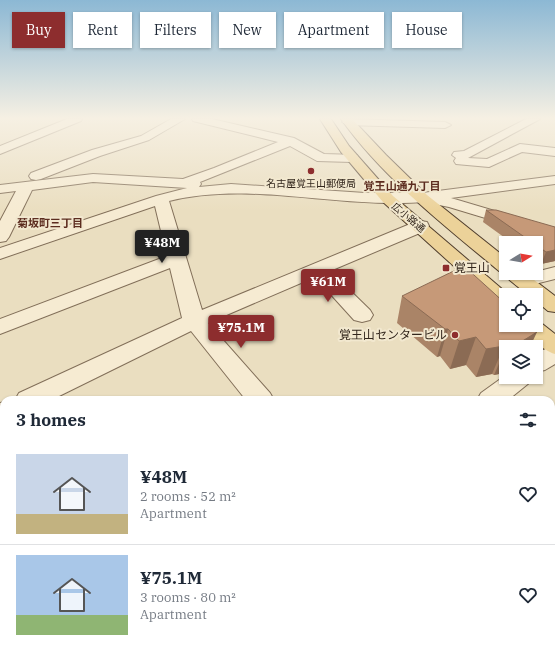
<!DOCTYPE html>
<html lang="en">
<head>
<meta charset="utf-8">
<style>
	body { margin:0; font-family:"IBM Plex Serif","Noto Sans JP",serif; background:#f6f6f7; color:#1f2937; height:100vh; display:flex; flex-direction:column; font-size:15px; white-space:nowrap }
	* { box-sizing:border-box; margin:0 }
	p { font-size:13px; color:#747a83 }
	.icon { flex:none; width:22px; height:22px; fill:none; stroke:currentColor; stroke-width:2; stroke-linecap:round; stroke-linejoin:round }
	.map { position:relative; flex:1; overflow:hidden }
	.details { position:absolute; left:0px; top:396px; width:555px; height:256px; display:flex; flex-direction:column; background:#fff; border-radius:12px 12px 0 0; box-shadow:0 1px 3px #0004 }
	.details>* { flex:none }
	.hud { position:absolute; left:12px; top:12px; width:531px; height:36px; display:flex; gap:8px }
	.needle { width:26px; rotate:79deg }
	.buttons { position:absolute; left:499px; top:236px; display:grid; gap:8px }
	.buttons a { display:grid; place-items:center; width:44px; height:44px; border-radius:0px; background:#fff; box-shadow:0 1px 3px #0004; font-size:20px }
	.price { position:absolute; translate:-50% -34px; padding:0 9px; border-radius:4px; background:#8d2d2e; color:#fff; font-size:13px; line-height:26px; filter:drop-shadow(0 1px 2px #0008) }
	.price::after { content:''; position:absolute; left:50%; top:24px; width:12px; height:9px; margin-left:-6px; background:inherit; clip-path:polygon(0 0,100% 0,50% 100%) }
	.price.current { background:#222; color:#fff }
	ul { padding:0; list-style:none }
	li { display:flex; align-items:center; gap:12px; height:100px; padding:0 16px }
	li+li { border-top:1px solid #e0e1e3 }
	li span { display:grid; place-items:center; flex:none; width:112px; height:80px; border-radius:0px; color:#555 }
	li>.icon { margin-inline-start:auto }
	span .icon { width:48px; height:48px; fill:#fffc; stroke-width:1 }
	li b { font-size:17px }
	h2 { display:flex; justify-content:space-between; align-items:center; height:48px; padding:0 16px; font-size:17px }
	.pill { padding:0 14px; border-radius:0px; background:#fff; box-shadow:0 1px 3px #0004; font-size:14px; line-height:36px }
	.pill.current { background:#8d2d2e; color:#fff }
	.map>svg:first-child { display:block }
</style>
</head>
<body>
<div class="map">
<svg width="555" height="652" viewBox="0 0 555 652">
	<rect width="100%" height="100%" fill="#eadec0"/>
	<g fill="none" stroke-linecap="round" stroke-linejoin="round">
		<g stroke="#826f59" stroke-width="2">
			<g id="minor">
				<path d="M67,119h15l-1,2 -81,33v-8z"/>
				<path d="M171,119h14l-36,21 -49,16 -59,23 -5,1 -5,-1 -2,-3 2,-3 61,-23 49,-14z"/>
				<path d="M192,119h20l82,19 30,16 33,1 1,3 -1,3 -5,1 -35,-1 -27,-15 -90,36 1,2 -2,3 32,-3 134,9h57l133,-17v8l-104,14 104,31v10l-106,-32 -15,-3 -2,-3c-14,2 -27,2 -40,2 -74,0 -151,-20 -223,-2l33,109 213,-88 6,-1 6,1 2,4 -2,4 -97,41 40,39 3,5 -3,5 -8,2 -8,-2 -39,-43 -107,46 62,70 4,7h-28l-55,-69 -140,69h-36l4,-7 163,-75 -12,-50 -170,66v-15l167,-63 -12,-50 -155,53v-11l156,-52 31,-8 -94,-6 -61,8 -23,47 -3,4 -6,1v-21l16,-30 -16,2v-8l93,-11 90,5 31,-11 64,-26 -85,-21z"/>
				<path d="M345,119l100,3 6,3 -6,3 -98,-3 -5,-3z"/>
				<path d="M526,119h14l-72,39 19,1 33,-15 35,4v8l-33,-4 -33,15 -33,-3 -2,-3 2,-3 -4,-3 2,-3 10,-1z"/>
				<path d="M555,267v12l-32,8 -7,-2 -3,-4 3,-4z"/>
				<path d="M555,345v19l-10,6 -9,2v-19z"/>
				<path d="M506,375v2h26l-3,6 -21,17h-31l4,-7z"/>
				<path d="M4,402v20l-4,1v-20z"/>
				<path d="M551,475l4,2v29l-4,-1z"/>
				<path d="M0,543l4,1v45l-4,-2z"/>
				<path d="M11,648h40l2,4h-40z"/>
				<path d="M249,648h76l2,4h-80z"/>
			</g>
		</g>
		<g stroke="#503e2d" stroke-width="2">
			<g id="major">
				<path d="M320,119h11l18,27 44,50 116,99h-3v14l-7,-2 -116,-105 -42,-50z"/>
				<path d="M341,119h11l34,36 41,40 79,63v15h19l30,23v16l-7,-1 -12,-10v-6h-8l-22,-18 -2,-5 -5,-1c-55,-46 -116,-93 -158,-152z"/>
				<path d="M536,319l19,15v20c-13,-4 -28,-18 -35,-29h16z"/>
			</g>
		</g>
		<use href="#minor" fill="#f6ebd2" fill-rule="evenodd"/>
		<use href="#major" fill="#ecd299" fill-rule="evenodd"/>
	</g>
	<g fill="#aa8467">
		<path d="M486,210l69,17v34l-14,3 -5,-3v-18h-24l-29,-21z"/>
		<path d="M402,296l127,29 -25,48 -10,2 -2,-1 -16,3 -10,-12 -16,4 -10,-13 -3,1 -40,-34z"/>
	</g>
	<g fill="#8b6b54">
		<path d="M555,250v11l-14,3 5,-12z"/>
		<path d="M445,329h3l-8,27 -3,1z"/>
		<path d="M537,332l-7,15h-21z"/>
		<path d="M476,337l-10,28 -16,4 9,-28z"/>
		<path d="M504,346l-12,28 -16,3 10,-28z"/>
		<path d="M506,348v24l-2,1 -10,2z"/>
	</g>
	<g fill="#c69978" stroke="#8b6b54">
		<path d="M486,210h10l59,17v23l-9,2 -10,-7v-2h-3z"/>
		<path d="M464,266l42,38v21h23l8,7 -21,13 -10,2v1l-2,-2 -18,3 -10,-12 -17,4 -11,-12h-3l-43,-33z"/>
	</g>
	<linearGradient id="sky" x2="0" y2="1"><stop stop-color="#8cb8d4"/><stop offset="0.56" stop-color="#f6f0e3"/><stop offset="1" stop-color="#f6f0e3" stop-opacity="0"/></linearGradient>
	<rect width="555" height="211" fill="url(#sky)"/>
	<g fill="#8d2d2e" stroke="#f2e8cf" stroke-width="1.5">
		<circle cx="311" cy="171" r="4"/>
		<rect x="442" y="264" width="8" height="8" rx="2"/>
		<circle cx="455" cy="335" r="4"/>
	</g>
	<g text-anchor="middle" stroke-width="4" stroke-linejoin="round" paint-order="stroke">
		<g font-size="10" fill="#33271d" stroke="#f2e8cf">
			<text x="311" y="187">名古屋覚王山郵便局</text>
		</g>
		<g font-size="10" fill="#33271d" stroke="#f2e8cf">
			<text transform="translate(409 217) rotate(40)" y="4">広小路通</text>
		</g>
		<g font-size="11" font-weight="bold" fill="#5c2c1f" stroke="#f2e8cf">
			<text x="402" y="190">覚王山通九丁目</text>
			<text x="50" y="227">菊坂町三丁目</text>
		</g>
		<g font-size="12" fill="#33271d" stroke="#f2e8cf" text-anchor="start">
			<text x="454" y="272">覚王山</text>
			<text x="447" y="339" text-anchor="end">覚王山センタービル</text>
		</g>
	</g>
</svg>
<div class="buttons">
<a><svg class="needle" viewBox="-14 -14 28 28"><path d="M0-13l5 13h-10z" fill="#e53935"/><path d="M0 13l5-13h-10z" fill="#747a83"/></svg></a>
<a><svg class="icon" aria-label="locate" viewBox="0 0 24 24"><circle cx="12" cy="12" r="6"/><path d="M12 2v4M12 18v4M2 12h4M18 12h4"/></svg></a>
<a><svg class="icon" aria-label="layers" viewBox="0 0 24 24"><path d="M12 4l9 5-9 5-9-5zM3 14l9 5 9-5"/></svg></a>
</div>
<b class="price current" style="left:162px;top:264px">¥48M</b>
<b class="price" style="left:328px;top:303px">¥61M</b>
<b class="price" style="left:241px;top:349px">¥75.1M</b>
<div class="hud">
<a class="pill current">Buy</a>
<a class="pill">Rent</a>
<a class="pill">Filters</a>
<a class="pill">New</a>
<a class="pill">Apartment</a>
<a class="pill">House</a>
</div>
<section class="details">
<h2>3 homes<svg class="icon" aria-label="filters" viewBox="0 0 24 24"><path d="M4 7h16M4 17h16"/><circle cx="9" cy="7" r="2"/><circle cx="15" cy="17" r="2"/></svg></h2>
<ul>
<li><span style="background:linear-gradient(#c9d6e8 75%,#c2b280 0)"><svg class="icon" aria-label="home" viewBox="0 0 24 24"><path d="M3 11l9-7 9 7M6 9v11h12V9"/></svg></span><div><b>¥48M</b><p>2 rooms · 52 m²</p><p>Apartment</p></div><svg class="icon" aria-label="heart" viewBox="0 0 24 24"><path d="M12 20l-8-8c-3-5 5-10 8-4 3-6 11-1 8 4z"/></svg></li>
<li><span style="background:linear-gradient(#a9c7e8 75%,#8fb573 0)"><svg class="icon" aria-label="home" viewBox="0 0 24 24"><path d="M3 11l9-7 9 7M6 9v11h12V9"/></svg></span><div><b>¥75.1M</b><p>3 rooms · 80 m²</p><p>Apartment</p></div><svg class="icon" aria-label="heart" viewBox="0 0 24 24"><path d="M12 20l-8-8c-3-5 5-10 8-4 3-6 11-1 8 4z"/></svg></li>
</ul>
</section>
</div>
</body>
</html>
